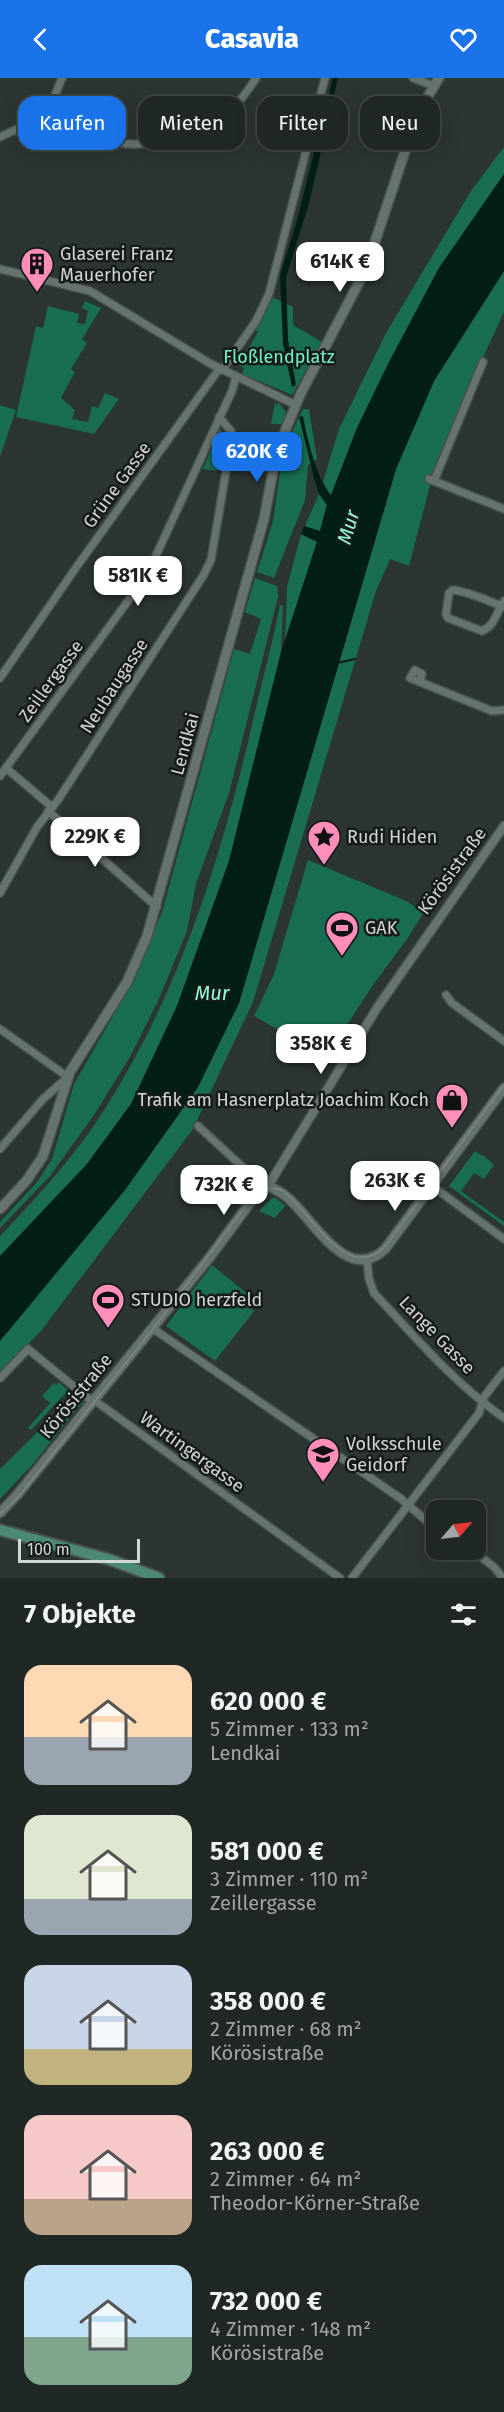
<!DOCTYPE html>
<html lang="de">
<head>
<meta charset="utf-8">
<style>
	body { margin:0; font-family:"Fira Sans",sans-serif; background:#28302d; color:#f1f3f6; height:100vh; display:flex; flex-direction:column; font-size:22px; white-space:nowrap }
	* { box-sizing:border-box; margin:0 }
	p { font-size:20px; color:#a2a6a7 }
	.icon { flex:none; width:33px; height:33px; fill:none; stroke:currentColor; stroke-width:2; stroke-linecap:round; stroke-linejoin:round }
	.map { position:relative; height:1500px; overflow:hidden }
	.panel { display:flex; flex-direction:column; background:#202825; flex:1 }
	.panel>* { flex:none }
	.guide { position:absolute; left:18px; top:18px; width:468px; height:54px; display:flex; gap:12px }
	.needle { width:39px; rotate:62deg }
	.controls { position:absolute; left:426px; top:1422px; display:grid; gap:12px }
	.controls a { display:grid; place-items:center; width:60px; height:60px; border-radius:12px; background:#202825; box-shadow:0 6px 24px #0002,0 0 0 2px #3d4442; font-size:30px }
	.scale { position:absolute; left:18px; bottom:15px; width:122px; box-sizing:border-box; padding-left:6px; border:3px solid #d0d7d4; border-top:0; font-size:16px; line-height:21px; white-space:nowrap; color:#d0d7d4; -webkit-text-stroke:4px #171b19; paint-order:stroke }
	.price { position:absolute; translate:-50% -51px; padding:0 14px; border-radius:12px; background:#fff; color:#222; font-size:20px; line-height:39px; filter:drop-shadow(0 2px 3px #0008) }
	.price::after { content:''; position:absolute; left:50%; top:36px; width:18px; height:14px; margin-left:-9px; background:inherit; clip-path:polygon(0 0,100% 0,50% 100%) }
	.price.selected { background:#1a73e8; color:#fff }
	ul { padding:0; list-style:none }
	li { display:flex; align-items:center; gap:18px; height:150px; padding:0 24px }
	li span { display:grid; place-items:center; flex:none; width:168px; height:120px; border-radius:18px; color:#555 }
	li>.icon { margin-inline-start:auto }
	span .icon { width:72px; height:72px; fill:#fffc; stroke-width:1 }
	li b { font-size:26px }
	h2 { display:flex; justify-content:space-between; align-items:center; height:72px; padding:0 24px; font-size:26px }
	.pill { padding:0 21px; border-radius:18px; background:#202825; box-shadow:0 6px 24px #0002,0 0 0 2px #3d4442; font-size:21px; line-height:54px }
	.pill.selected { background:#1a73e8; color:#fff }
	header { display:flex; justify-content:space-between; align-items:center; height:78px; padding:0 24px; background:#1a73e8; color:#fff; font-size:27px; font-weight:800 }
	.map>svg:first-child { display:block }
</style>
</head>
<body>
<header><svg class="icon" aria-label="back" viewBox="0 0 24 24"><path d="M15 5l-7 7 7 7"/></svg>Casavia<svg class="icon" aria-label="heart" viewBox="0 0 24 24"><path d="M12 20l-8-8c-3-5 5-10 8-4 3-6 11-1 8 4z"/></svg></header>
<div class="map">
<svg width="504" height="1500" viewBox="0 0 504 1500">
	<rect width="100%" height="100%" fill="#2b3531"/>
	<g fill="#186d52">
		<path d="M504,69v27l-65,94 -51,96 -31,64 -26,68 -8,-14 16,-53 47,-96 85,-142z"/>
		<path d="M504,193v41l-30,65 -42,101 -23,88 -19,-7 -14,32 -123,411 -60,127 -152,202 -41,42v-32l125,-151 73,-103 41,-84 157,-534 38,-88z"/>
		<path d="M272,219l21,10v18l29,17 -30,53 -50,-21 2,-6 -5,-3 19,-33 -4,-3z"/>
		<path d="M85,223l16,7 -19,31 5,4 -16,26 4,3 -14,26 14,12 -3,9 16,3 4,-16 6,2 7,-15 14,6 -25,35 -78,-17 20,-91 7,2 5,-22 31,8 -2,9 8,1 3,-13 -6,-3z"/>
		<path d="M275,325l2,2 2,-2 7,9 -3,12h-12z"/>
		<path d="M0,327l16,5 -16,47z"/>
		<path d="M303,331h6l8,50 -9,6 -3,35 -31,78 -17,-6 16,-51 10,-70z"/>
		<path d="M219,352h2l-4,41 -14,-2z"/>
		<path d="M319,416l8,10 -7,27 -15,-5z"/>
		<path d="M301,456l16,7 -32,101 2,-55z"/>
		<path d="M255,500l22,8 1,11 -49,196 -33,91 -9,47 -29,70 -28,56 -36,58 -44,61 -50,52v-6l38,-41 14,-22 22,-75 56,-98 32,-74 72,-263 16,5 11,-35 -16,-7z"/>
		<path d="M280,527l3,1 -2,46 -52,209 -52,145 -46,98 -44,60 -87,92v-20c38,-40 76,-81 106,-129 71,-112 111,-237 142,-365 10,-46 23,-91 32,-137z"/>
		<path d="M308,782l96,40 20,12 -17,27 -34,46 -47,72 -72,-41 20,-42z"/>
		<path d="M475,1073l7,5 1,-1 11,10 -10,14 -10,-6 -13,18 43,31v4l-55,-40z"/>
		<path d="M272,1120h4l9,8 -10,12 -16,-7z"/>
		<path d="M212,1187l43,35 -6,7 5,4 -39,50 -49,-35z"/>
		<path d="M59,1304l11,11 -6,2 -33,35 -3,-2 22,-25 -8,-7 12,-13 2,2z"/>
		<path d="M77,1315l5,6 2,6h-4l-46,58 -34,36v-30z"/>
	</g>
	<g fill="#001e14">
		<path d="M333,0h5l-29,125 -23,74 2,63 8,45 -4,2 -9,-43 -3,-68 16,-52z"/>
		<path d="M504,96v97l-70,110 -38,88 -157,534 -41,84 -73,103 -125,151v-85l87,-92 44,-60 46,-98 52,-145 52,-209 36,-110 -16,-8 3,-8 16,5 7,-26 -8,-11 -5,-16 -15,-61 4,-1c3,19 15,67 28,79l26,-67 31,-64 51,-96z"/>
	</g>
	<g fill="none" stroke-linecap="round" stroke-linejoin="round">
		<path stroke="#001e14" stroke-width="2" d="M337,585l18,-4"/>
		<g stroke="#48514d" stroke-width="10">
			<g id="minor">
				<path d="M413,0l21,8"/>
				<path d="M45,42l17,-42"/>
				<path d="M0,59c14,-6 32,-17 47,-16 24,0 44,13 65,20 16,5 29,3 45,1 48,-7 73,-22 99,-64"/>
				<path d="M0,191l90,22 121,73 85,41"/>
				<path d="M222,292l34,-49 13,-27 56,-216"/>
				<path d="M429,401l75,30"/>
				<path d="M434,403l49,-119"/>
				<path d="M504,523c-7,10 -9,25 -22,30l-34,-13 -2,-4 3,-21 4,-3c17,2 35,11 51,17"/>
				<path d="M0,600l75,-109 144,-200"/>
				<path d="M420,604l2,-8 -7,-4 -5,8 10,4 72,29 12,-1"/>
				<path d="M6,690l46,39"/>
				<path d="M0,698l147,-201 85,-184 4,-14"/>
				<path d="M48,733l109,96"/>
				<path d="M0,815l37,-66 21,-27 145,-224 8,-16 21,-124 -1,-5 -12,-14"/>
				<path d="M446,917l6,8 52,38"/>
				<path d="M0,951l68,48 -25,22 -43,50"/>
				<path d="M198,1048l61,56 9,4"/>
				<path d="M432,1108l72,53"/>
				<path d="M367,1182l2,19 5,14c42,45 80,90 130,125"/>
				<path d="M152,1250l248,170 36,31"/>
				<path d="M0,1300l28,-29 60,49 6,2 246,178"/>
				<path d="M472,1472l22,17 9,11"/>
				<path d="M352,1500l127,-165 5,-16 20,-26"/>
			</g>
		</g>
		<g stroke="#48514d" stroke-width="11">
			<path id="tertiary" d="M268,1108l109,-178 127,-182"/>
		</g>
		<g stroke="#48514d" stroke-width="12">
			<g id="secondary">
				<path d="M0,1131l27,-29 16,-24 27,-84 57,-90 20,-46 117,-417 10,-53 8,-28 19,-45 65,-124 46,-139 9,-22 18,-30"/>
				<path d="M0,1435l17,-18 193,-238 42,-57 16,-14c7,3 15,7 20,12 26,22 59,87 97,51l119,-161"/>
			</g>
		</g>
		<g stroke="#48514d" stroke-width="14">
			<path id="primary" d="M0,1452l108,29 51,19"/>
		</g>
		<use href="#minor" stroke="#67736d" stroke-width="7"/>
		<use href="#tertiary" stroke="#67736d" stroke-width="8"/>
		<use href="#secondary" stroke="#67736d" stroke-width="9"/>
		<use href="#primary" stroke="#4b8973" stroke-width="10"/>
		<path stroke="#7e8683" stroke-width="1.5" d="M0,1436l19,-18 134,-167 101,-134 15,-7 13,2c28,20 67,100 106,53l116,-158"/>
	</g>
	<defs>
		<g id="building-pin" transform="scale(1.725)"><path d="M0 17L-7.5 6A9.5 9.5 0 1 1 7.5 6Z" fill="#ff8eba" stroke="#171b19"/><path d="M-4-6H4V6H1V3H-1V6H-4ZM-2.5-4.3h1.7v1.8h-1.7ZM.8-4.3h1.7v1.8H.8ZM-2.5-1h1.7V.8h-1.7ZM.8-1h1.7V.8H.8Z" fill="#111"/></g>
		<g id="sight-pin" transform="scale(1.725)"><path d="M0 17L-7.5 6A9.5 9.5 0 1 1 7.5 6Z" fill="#ff8eba" stroke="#171b19"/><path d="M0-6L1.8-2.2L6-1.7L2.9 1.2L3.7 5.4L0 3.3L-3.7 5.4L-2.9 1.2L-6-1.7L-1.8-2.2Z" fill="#111"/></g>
		<g id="stadium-pin" transform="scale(1.725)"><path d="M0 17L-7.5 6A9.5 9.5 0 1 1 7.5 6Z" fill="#ff8eba" stroke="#171b19"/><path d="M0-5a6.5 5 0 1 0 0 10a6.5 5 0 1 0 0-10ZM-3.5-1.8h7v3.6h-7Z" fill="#111"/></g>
		<g id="shop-pin" transform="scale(1.725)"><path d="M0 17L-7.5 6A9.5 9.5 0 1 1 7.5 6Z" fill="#ff8eba" stroke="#171b19"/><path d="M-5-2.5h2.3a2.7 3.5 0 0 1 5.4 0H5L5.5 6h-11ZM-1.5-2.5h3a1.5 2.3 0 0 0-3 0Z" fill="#111"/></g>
		<g id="school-pin" transform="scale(1.725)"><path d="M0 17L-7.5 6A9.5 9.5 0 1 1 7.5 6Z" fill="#ff8eba" stroke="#171b19"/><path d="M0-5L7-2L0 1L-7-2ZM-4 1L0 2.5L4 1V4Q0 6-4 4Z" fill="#111"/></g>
	</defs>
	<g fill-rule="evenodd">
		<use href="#building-pin" x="37" y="186"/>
		<use href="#sight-pin" x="324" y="759"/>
		<use href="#stadium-pin" x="342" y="850"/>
		<use href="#shop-pin" x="452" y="1022"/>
		<use href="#stadium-pin" x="108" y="1222"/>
		<use href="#school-pin" x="323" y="1376"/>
	</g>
	<g text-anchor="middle" stroke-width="5" stroke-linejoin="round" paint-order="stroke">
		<g font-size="18" fill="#d0d7d4" stroke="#171b19" text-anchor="start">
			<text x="60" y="182">Glaserei Franz<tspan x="60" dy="21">Mauerhofer</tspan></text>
			<text x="347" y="765">Rudi Hiden</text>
			<text x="365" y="856">GAK</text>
			<text x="429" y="1028" text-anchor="end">Trafik am Hasnerplatz Joachim Koch</text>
			<text x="131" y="1228">STUDIO herzfeld</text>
			<text x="346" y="1372">Volksschule<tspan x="346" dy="21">Geidorf</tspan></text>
		</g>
		<g font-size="18" fill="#71f7c6" stroke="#171b19">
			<text x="279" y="285">Floßlendplatz</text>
		</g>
		<g font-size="18" fill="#d0d7d4" stroke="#171b19">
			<text transform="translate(117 407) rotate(-54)" y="6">Grüne Gasse</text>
			<text transform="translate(51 603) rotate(-54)" y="6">Zeillergasse</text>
			<text transform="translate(114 608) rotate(-57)" y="6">Neubaugasse</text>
			<text transform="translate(185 666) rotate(-75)" y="6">Lendkai</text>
			<text transform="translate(452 793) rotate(-54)" y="6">Körösistraße</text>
			<text transform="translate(437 1257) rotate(46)" y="6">Lange Gasse</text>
			<text transform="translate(76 1318) rotate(-51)" y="6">Körösistraße</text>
			<text transform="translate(192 1374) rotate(36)" y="6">Wartingergasse</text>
		</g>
		<g font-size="20" font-style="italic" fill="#96fad3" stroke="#171b19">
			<text transform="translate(348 449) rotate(-74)" y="7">Mur</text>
			<text x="212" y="922">Mur</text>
		</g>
	</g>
</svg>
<div class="controls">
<a><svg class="needle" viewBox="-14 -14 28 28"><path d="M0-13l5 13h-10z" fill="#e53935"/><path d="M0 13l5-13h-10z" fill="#a2a6a7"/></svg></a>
</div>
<div class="scale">100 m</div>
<b class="price" style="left:340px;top:215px">614K €</b>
<b class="price selected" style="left:257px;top:405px">620K €</b>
<b class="price" style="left:138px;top:529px">581K €</b>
<b class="price" style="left:95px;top:790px">229K €</b>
<b class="price" style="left:321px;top:997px">358K €</b>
<b class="price" style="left:395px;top:1134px">263K €</b>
<b class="price" style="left:224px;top:1138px">732K €</b>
<div class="guide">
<a class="pill selected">Kaufen</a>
<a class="pill">Mieten</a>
<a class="pill">Filter</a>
<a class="pill">Neu</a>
</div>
</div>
<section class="panel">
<h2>7 Objekte<svg class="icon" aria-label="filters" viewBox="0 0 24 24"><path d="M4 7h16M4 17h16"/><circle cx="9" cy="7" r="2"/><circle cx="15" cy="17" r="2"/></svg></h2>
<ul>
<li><span style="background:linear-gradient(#ffd9b3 60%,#9aa5b1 0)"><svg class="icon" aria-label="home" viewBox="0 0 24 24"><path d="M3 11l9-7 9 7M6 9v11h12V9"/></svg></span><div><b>620 000 €</b><p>5 Zimmer · 133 m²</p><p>Lendkai</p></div></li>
<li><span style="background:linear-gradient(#dfe7d0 70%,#9aa5b1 0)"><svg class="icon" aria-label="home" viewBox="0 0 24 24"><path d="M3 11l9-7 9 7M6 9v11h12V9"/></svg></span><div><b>581 000 €</b><p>3 Zimmer · 110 m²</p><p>Zeillergasse</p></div></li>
<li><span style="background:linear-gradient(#c9d6e8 70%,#c2b280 0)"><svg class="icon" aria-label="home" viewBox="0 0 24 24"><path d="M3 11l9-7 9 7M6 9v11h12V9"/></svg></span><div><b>358 000 €</b><p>2 Zimmer · 68 m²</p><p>Körösistraße</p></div></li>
<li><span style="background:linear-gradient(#f6c9c9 70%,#b9a48a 0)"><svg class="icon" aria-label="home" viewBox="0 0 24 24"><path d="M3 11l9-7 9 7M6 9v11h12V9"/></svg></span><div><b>263 000 €</b><p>2 Zimmer · 64 m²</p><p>Theodor-Körner-Straße</p></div></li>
<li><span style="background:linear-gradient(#bfe0f5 60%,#7fa58c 0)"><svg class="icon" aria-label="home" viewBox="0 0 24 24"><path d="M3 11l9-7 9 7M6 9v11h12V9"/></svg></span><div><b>732 000 €</b><p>4 Zimmer · 148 m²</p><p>Körösistraße</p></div></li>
</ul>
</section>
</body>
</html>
